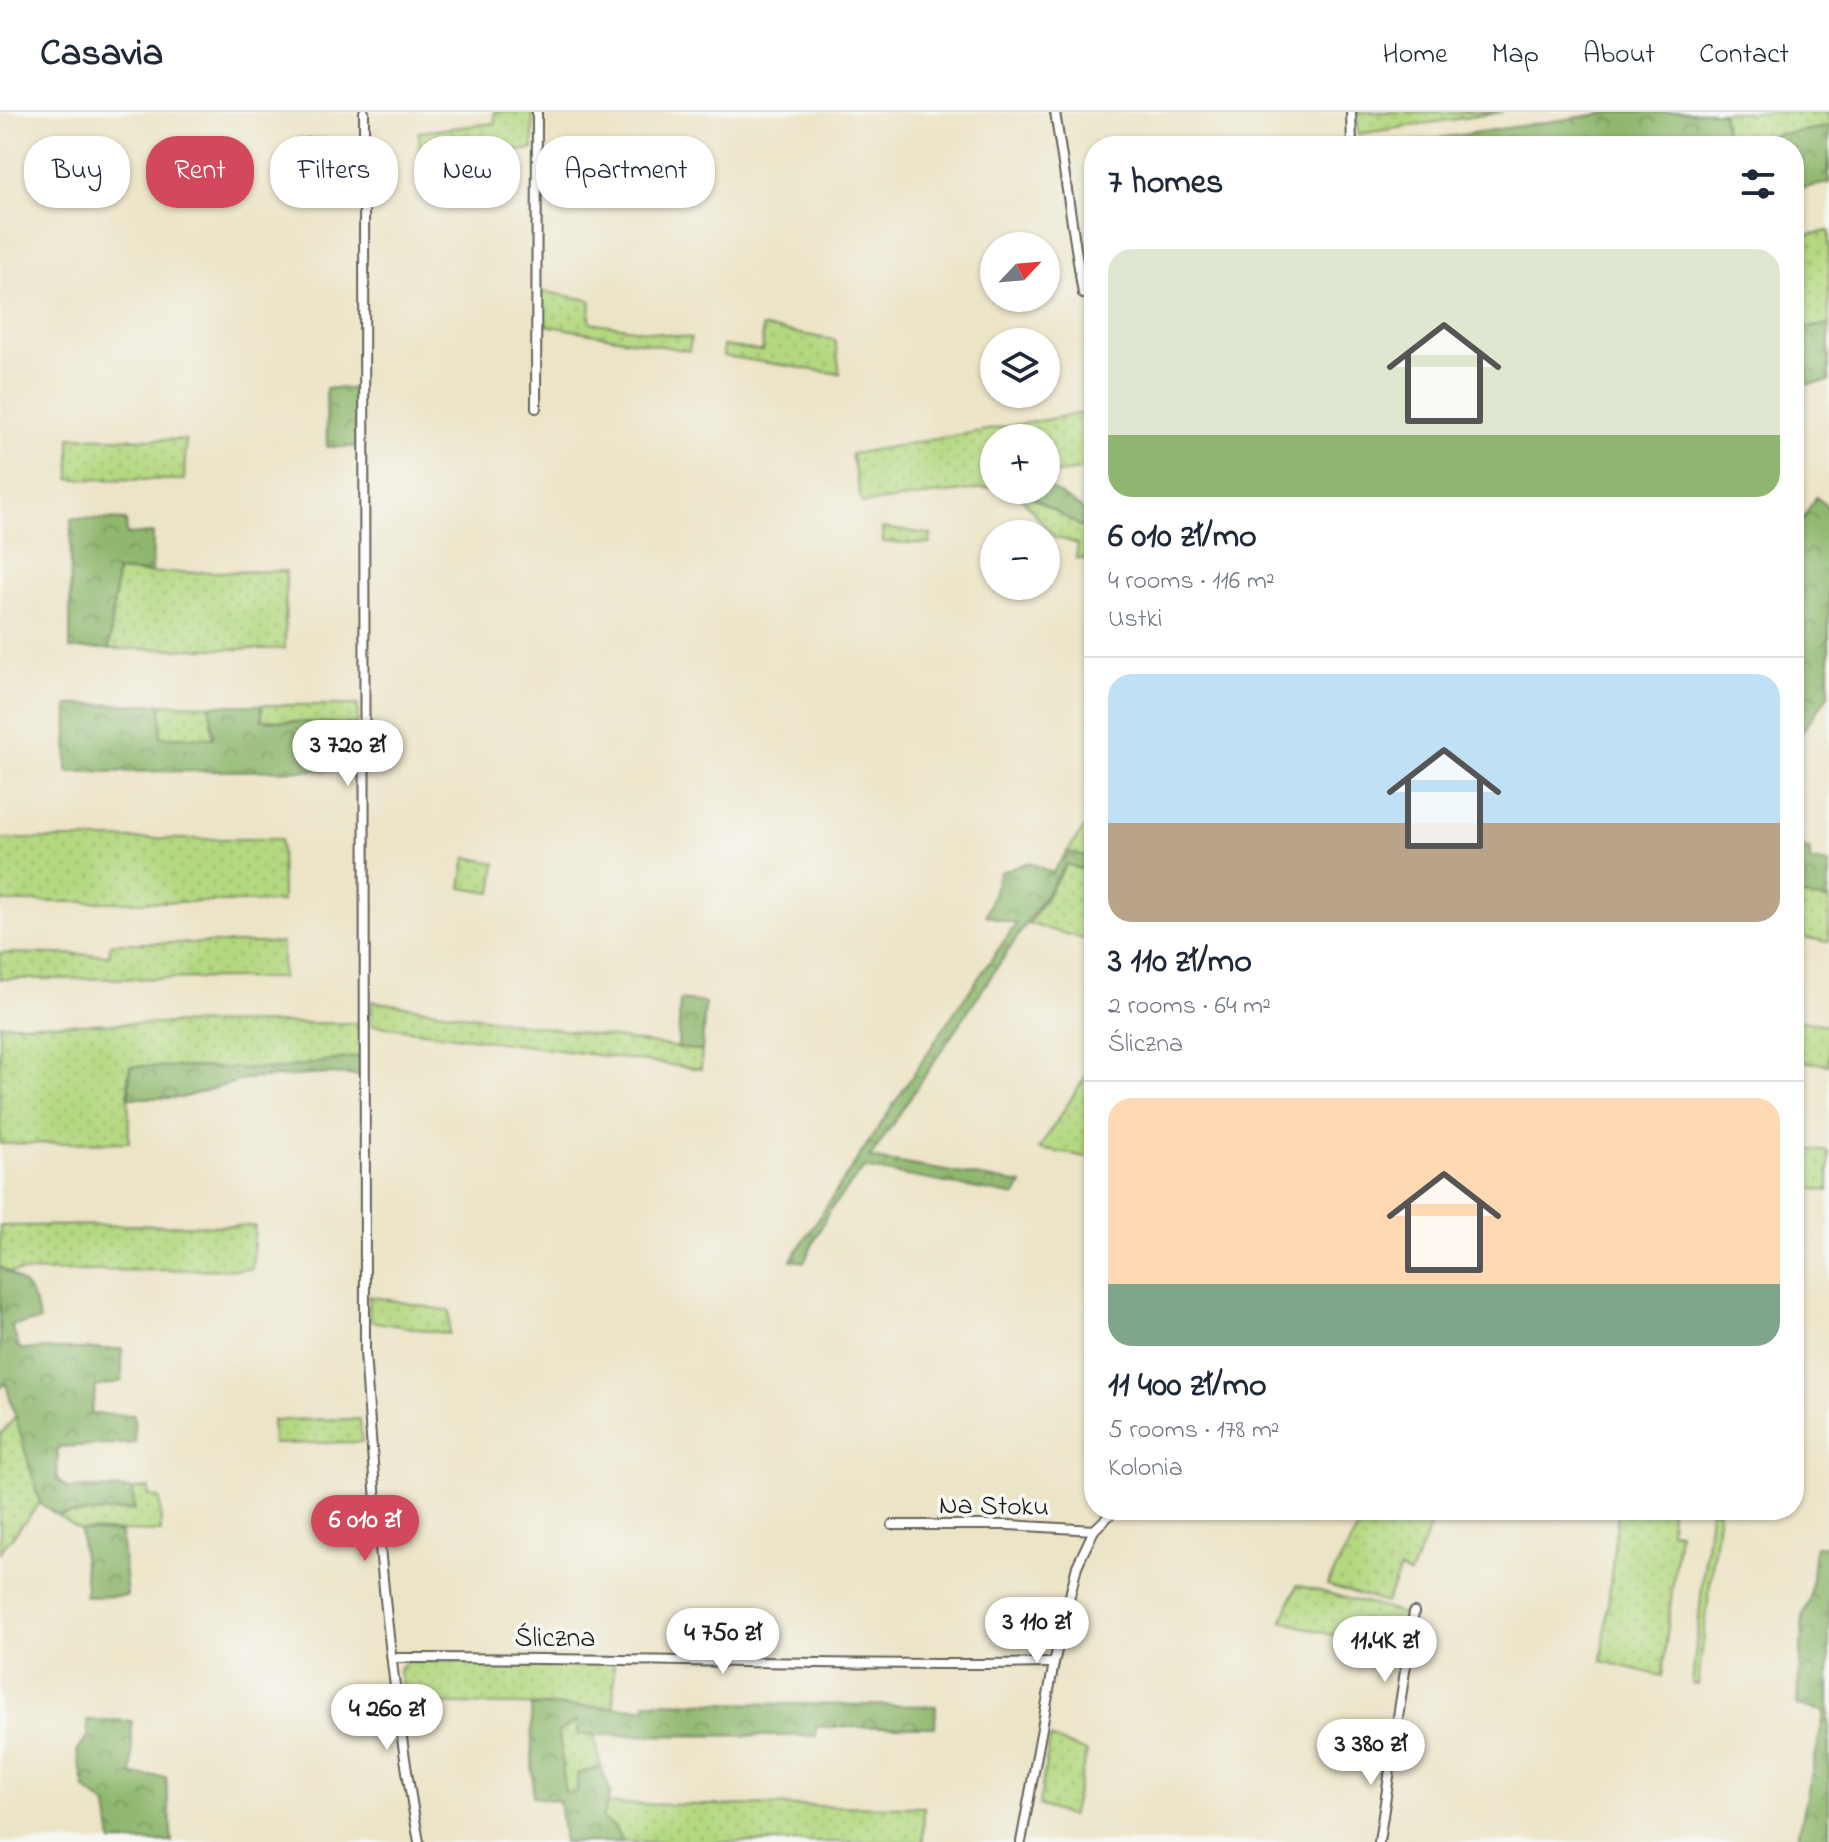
<!DOCTYPE html>
<html lang="en">
<head>
<meta charset="utf-8">
<style>
	body { margin:0; font-family:"Indie Flower",sans-serif; background:#f6f6f7; color:#1f2937; height:100vh; display:flex; flex-direction:column; font-size:30px; white-space:nowrap }
	* { box-sizing:border-box; margin:0 }
	p { font-size:26px; color:#747a83 }
	.icon { flex:none; width:44px; height:44px; fill:none; stroke:currentColor; stroke-width:2; stroke-linecap:round; stroke-linejoin:round }
	.map { position:relative; flex:1; overflow:hidden }
	.panel { position:absolute; left:1084px; top:24px; width:720px; height:1384px; display:flex; flex-direction:column; background:#fff; border-radius:32px; box-shadow:0 2px 6px #0004 }
	.panel>* { flex:none }
	.hud { position:absolute; left:24px; top:24px; width:760px; height:72px; display:flex; gap:16px }
	.needle { width:52px; rotate:64deg }
	.controls { position:absolute; left:980px; top:120px; display:grid; gap:16px }
	.controls a { display:grid; place-items:center; width:80px; height:80px; border-radius:50%; background:#fff; box-shadow:0 2px 6px #0004; font-size:40px }
	.price { position:absolute; translate:-50% -68px; padding:0 18px; border-radius:28px; background:#fff; color:#222; font-size:26px; line-height:52px; filter:drop-shadow(0 2px 4px #0008) }
	.price::after { content:''; position:absolute; left:50%; top:48px; width:24px; height:18px; margin-left:-12px; background:inherit; clip-path:polygon(0 0,100% 0,50% 100%) }
	.price.active { background:#d1495b; color:#fff }
	ul { padding:0; list-style:none }
	li { display:grid; align-content:center; gap:16px; height:424px; padding:0 24px }
	li+li { border-top:2px solid #e0e1e3 }
	li span { display:grid; place-items:center; height:248px; border-radius:24px; color:#555 }
	li>.icon { margin-inline-start:auto }
	span .icon { width:144px; height:144px; fill:#fffc; stroke-width:1 }
	li b { font-size:34px }
	h2 { display:flex; justify-content:space-between; align-items:center; height:96px; padding:0 24px; font-size:34px }
	.tag { padding:0 28px; border-radius:32px; background:#fff; box-shadow:0 2px 6px #0004; font-size:28px; line-height:72px }
	.tag.active { background:#d1495b; color:#fff }
	header { display:flex; align-items:center; gap:48px; box-sizing:border-box; height:112px; padding:0 40px; background:#fff; border-bottom:2px solid #e0e1e3 }
	header strong { font-size:38px }
	nav { display:flex; gap:44px; margin-inline-start:auto; font-size:28px }
	.map>svg:first-child { display:block }
</style>
</head>
<body>
<header>
<strong>Casavia</strong>
<nav><a>Home</a><a>Map</a><a>About</a><a>Contact</a></nav>
</header>
<div class="map">
<svg width="1829" height="1730" viewBox="0 0 1829 1730">
	<defs>
		<pattern id="green-dots" width="8" height="8" patternUnits="userSpaceOnUse" patternTransform="scale(2)"><rect width="8" height="8" fill="#b4d880"/><path d="M2 2h.1M6 6h.1" fill="none" stroke="#9ab96e" stroke-width="1.8" stroke-linecap="round"/></pattern>
		<pattern id="forest-crowns" width="20" height="18" patternUnits="userSpaceOnUse" patternTransform="scale(2)"><rect width="20" height="18" fill="#8fb86e"/><path d="M2 6a3 3 0 1 1 6 0M12 15a3 3 0 1 1 6 0" fill="none" stroke="#74955a"/></pattern>
	</defs>
	<rect width="100%" height="100%" fill="#f6f6f2"/>
	<filter id="ink" filterUnits="userSpaceOnUse"><feTurbulence type="fractalNoise" baseFrequency=".0125" numOctaves="2"/><feDisplacementMap in="SourceGraphic" scale="16" xChannelSelector="R" yChannelSelector="G"/><feConvolveMatrix kernelMatrix="1 2 1 2 8 2 1 2 1" color-interpolation-filters="sRGB"/></filter>
	<filter id="wash" filterUnits="userSpaceOnUse"><feTurbulence type="fractalNoise" baseFrequency=".006" numOctaves="4" result="noise"/><feDisplacementMap in="SourceGraphic" scale="32" xChannelSelector="R" yChannelSelector="G"/><feGaussianBlur stdDeviation="1.8" result="paint"/><feColorMatrix in="noise" values="0 0 0 0 0 0 0 0 0 0 0 0 0 0 0 0 0 1.4 0 .05"/><feComposite in="paint" operator="in"/></filter>
	<g filter="url(#wash)">
		<rect width="100%" height="100%" fill="#ece4c6"/>
		<g fill="url(#green-dots)" stroke="#687a4e" stroke-width="2">
			<path d="M494,0h39v37l-112,15 -3,-32 77,-9z"/>
			<path d="M1357,0h146l-145,22z"/>
			<path d="M1722,0h107v15l-102,15z"/>
			<path d="M1829,119v94l-35,4v-92z"/>
			<path d="M540,179l51,9 -1,22 101,16 -2,13 -150,-27z"/>
			<path d="M762,215l73,13 5,34 -117,-18v-10l40,5z"/>
			<path d="M1094,299v57l-48,7v-37h-52v49l-132,17 -11,-50z"/>
			<path d="M70,325l116,3 -2,40 -114,-1z"/>
			<path d="M1015,378h8l69,43 -5,27 -11,-2 2,-14 -24,-7z"/>
			<path d="M882,416l49,6 -1,10 -47,-2z"/>
			<path d="M117,459l35,2 134,-2 -1,78h-176z"/>
			<path d="M161,592l49,1 3,33 -52,-1z"/>
			<path d="M262,593h96l-1,20 -95,-5z"/>
			<path d="M1094,702v44l-27,-6z"/>
			<path d="M0,727h281l1,63h-282z"/>
			<path d="M466,745l30,6 -4,30 -31,-5z"/>
			<path d="M1067,752l27,9v69l-65,-18z"/>
			<path d="M1794,783l35,3v44l-35,-6z"/>
			<path d="M111,831h171v35l-282,1v-26l109,2z"/>
			<path d="M372,889l330,50 -1,18 -330,-44z"/>
			<path d="M1794,908l35,5v40l-35,-5z"/>
			<path d="M361,911l-1,33 -81,13 -149,-3 -2,9 1,67 -129,2v-120z"/>
			<path d="M1094,951v95l-55,-9z"/>
			<path d="M1794,1035l35,5v39l-35,-5z"/>
			<path d="M174,1113l81,1 -3,43 -244,3 -8,-5v-41z"/>
			<path d="M368,1184l82,15 -1,23 -80,-13z"/>
			<path d="M17,1303l23,88 -40,49v-117z"/>
			<path d="M360,1307l2,23 -89,2 -1,-24z"/>
			<path d="M149,1376v8l11,2 1,34 -81,-2 -23,-15 77,-5 -1,-21z"/>
			<path d="M1368,1398h69l-27,65 -10,-6 -14,34 -59,-18z"/>
			<path d="M1618,1398h53l-1,21 9,1 -17,144 -60,-15z"/>
			<path d="M1710,1398h9l-21,175 -6,-1z"/>
			<path d="M1297,1473l112,30 -5,40 -122,-34z"/>
			<path d="M407,1549l207,1v45l-211,-4 -4,-34z"/>
			<path d="M578,1609v14h16l7,32 -23,7 -1,19 -12,-1 -6,-61z"/>
			<path d="M1050,1626l37,14 -16,65 -32,-12z"/>
			<path d="M607,1692l317,3 -1,35h-301l-7,-14 -13,-10z"/>
		</g>
		<g fill="url(#forest-crowns)" stroke="#566a45" stroke-width="2">
			<path d="M1614,0h108l5,30 102,-15v56l-35,7v-44h-408z"/>
			<path d="M298,27h27l2,35 -31,1z"/>
			<path d="M1829,213v56l-35,5v-57z"/>
			<path d="M326,276l31,1v58h-30z"/>
			<path d="M1046,373l48,32v50l-7,-7 4,-27 -69,-42 24,-1z"/>
			<path d="M1816,385l13,11v186l-35,49v-210z"/>
			<path d="M71,406l55,2 1,15 26,-2 -1,40 -35,-2 -8,78h-39z"/>
			<path d="M161,592v33l52,1 -3,-33h52v15l95,5v45l-290,2 1,-67z"/>
			<path d="M1794,735l16,3v11l19,3 -1,36 -34,-5z"/>
			<path d="M1067,740l27,6v15l-28,-9 -196,294 152,26 -6,12 -152,-28 -35,43 -25,51 -13,-2 160,-243 65,-93 -30,-9 14,-43 29,-10 23,11z"/>
			<path d="M680,888l25,3 -3,48 -24,-3z"/>
			<path d="M360,944v20l-33,-2 -81,5 -65,19h-52l1,-32 149,3z"/>
			<path d="M0,1155c26,15 33,25 40,54l-29,4 9,24h102v32l-26,6 -5,27 43,1 1,28 -77,4 -1,32 10,9 66,1 1,21 -77,5 -17,-12 -34,-119 -6,4z"/>
			<path d="M80,1418l41,3 6,63 -43,1 2,-10z"/>
			<path d="M1815,1434l14,1v295h-32l28,-131 -28,-5 6,-91 7,-16z"/>
			<path d="M646,1590l290,4 -1,21h-119v9l-238,-1 -1,-14 -18,11 6,60 12,1v-19l24,-7 10,26 -9,25 13,10 7,14h-58l-5,-41 -26,-4 -2,-91 115,2z"/>
			<path d="M87,1608l45,1v54l34,2 6,65h-60l-5,-36 -22,-17 -8,-38 11,-16z"/>
		</g>
	</g>
	<g filter="url(#ink)">
		<g fill="none" stroke-linecap="round" stroke-linejoin="round">
			<g stroke="#656258" stroke-width="12">
				<g id="minor">
					<path d="M364,0l1,1240c11,164 24,328 54,490"/>
					<path d="M1055,0l28,182"/>
					<path d="M1351,0l1,34"/>
					<path d="M536,296l1,-296"/>
					<path d="M892,1413h116l86,5"/>
					<path d="M392,1546c221,-1 442,9 662,5"/>
					<path d="M1021,1730l33,-179 23,-97 17,-36 21,-20"/>
					<path d="M1379,1730l35,-230"/>
				</g>
			</g>
			<use href="#minor" stroke="#fff" stroke-width="8"/>
		</g>
	</g>
	<g text-anchor="middle" stroke-width="7" stroke-linejoin="round" paint-order="stroke">
		<g font-size="28" fill="#1c1c1c" stroke="#f6f6f2">
			<text transform="translate(994 1392) rotate(1)" y="10">Na Stoku</text>
			<text x="555" y="1534">Śliczna</text>
		</g>
	</g>
</svg>
<div class="controls">
<a><svg class="needle" viewBox="-14 -14 28 28"><path d="M0-13l5 13h-10z" fill="#e53935"/><path d="M0 13l5-13h-10z" fill="#747a83"/></svg></a>
<a><svg class="icon" aria-label="layers" viewBox="0 0 24 24"><path d="M12 4l9 5-9 5-9-5zM3 14l9 5 9-5"/></svg></a>
<a>+</a>
<a>−</a>
</div>
<b class="price" style="left:348px;top:676px">3 720 zł</b>
<b class="price active" style="left:365px;top:1451px">6 010 zł</b>
<b class="price" style="left:1037px;top:1553px">3 110 zł</b>
<b class="price" style="left:723px;top:1564px">4 750 zł</b>
<b class="price" style="left:1385px;top:1572px">11.4K zł</b>
<b class="price" style="left:387px;top:1640px">4 260 zł</b>
<b class="price" style="left:1371px;top:1675px">3 380 zł</b>
<div class="hud">
<a class="tag">Buy</a>
<a class="tag active">Rent</a>
<a class="tag">Filters</a>
<a class="tag">New</a>
<a class="tag">Apartment</a>
</div>
<section class="panel">
<h2>7 homes<svg class="icon" aria-label="filters" viewBox="0 0 24 24"><path d="M4 7h16M4 17h16"/><circle cx="9" cy="7" r="2"/><circle cx="15" cy="17" r="2"/></svg></h2>
<ul>
<li><span style="background:linear-gradient(#dfe7d0 75%,#8fb573 0)"><svg class="icon" aria-label="home" viewBox="0 0 24 24"><path d="M3 11l9-7 9 7M6 9v11h12V9"/></svg></span><div><b>6 010 zł/mo</b><p>4 rooms · 116 m²</p><p>Ustki</p></div></li>
<li><span style="background:linear-gradient(#bfe0f5 60%,#b9a48a 0)"><svg class="icon" aria-label="home" viewBox="0 0 24 24"><path d="M3 11l9-7 9 7M6 9v11h12V9"/></svg></span><div><b>3 110 zł/mo</b><p>2 rooms · 64 m²</p><p>Śliczna</p></div></li>
<li><span style="background:linear-gradient(#ffd9b3 75%,#7fa58c 0)"><svg class="icon" aria-label="home" viewBox="0 0 24 24"><path d="M3 11l9-7 9 7M6 9v11h12V9"/></svg></span><div><b>11 400 zł/mo</b><p>5 rooms · 178 m²</p><p>Kolonia</p></div></li>
</ul>
</section>
</div>
</body>
</html>
